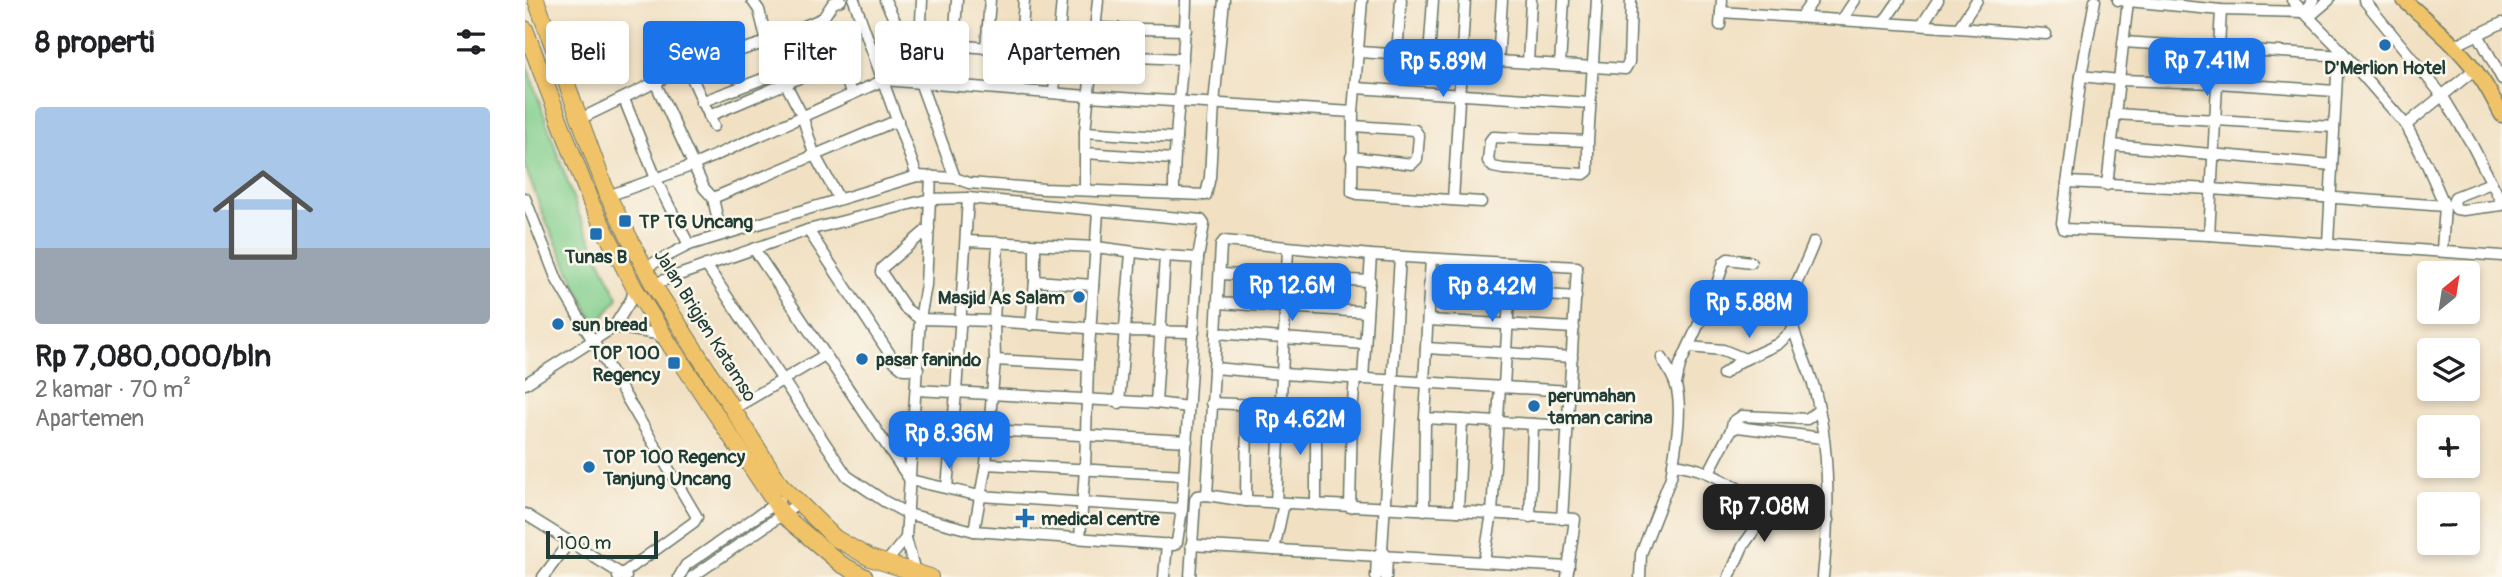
<!DOCTYPE html>
<html lang="id">
<head>
<meta charset="utf-8">
<style>
	body { margin:0; font-family:Pangolin,sans-serif; background:#f6f6f6; color:#202124; height:100vh; display:flex; flex-direction:column; font-size:26px; white-space:nowrap }
	* { box-sizing:border-box; margin:0 }
	p { font-size:23px; color:#757577 }
	.icon { flex:none; width:38px; height:38px; fill:none; stroke:currentColor; stroke-width:2; stroke-linecap:round; stroke-linejoin:round }
	.map { position:relative; flex:1; overflow:hidden }
	.panel { display:flex; flex-direction:column; background:#fff; width:525px }
	.panel>* { flex:none }
	.banner { position:absolute; left:21px; top:21px; width:665px; height:63px; display:flex; gap:14px }
	.needle { width:46px; rotate:30deg }
	.tools { position:absolute; left:1892px; top:261px; display:grid; gap:14px }
	.tools a { display:grid; place-items:center; width:63px; height:63px; border-radius:7px; background:#fff; box-shadow:0 4px 10px #0003; font-size:35px }
	.scale { position:absolute; left:21px; bottom:18px; width:112px; box-sizing:border-box; padding-left:7px; border:4px solid #1f3d34; border-top:0; font-size:19px; line-height:24px; white-space:nowrap; color:#1f3d34; -webkit-text-stroke:5px #fbf7ec; paint-order:stroke }
	.price { position:absolute; translate:-50% -60px; padding:0 16px; border-radius:14px; background:#1a73e8; color:#fff; font-size:23px; line-height:46px; filter:drop-shadow(0 2px 4px #0008) }
	.price::after { content:''; position:absolute; left:50%; top:42px; width:21px; height:16px; margin-left:-10px; background:inherit; clip-path:polygon(0 0,100% 0,50% 100%) }
	.price.active { background:#222; color:#fff }
	ul { padding:0; list-style:none }
	li { display:grid; align-content:center; gap:14px; height:371px; padding:0 35px }
	li+li { border-top:2px solid #e0e0e0 }
	li span { display:grid; place-items:center; height:217px; border-radius:7px; color:#555 }
	li>.icon { margin-inline-start:auto }
	span .icon { width:126px; height:126px; fill:#fffc; stroke-width:1 }
	li b { font-size:30px }
	h2 { display:flex; justify-content:space-between; align-items:center; height:84px; padding:0 35px; font-size:30px }
	.pill { padding:0 24px; border-radius:7px; background:#fff; box-shadow:0 4px 10px #0003; font-size:24px; line-height:63px }
	.pill.active { background:#1a73e8; color:#fff }
	main { display:flex; flex:1; min-height:0 }
	.map>svg:first-child { display:block }
</style>
</head>
<body>
<main>
<section class="panel">
<h2>8 properti<svg class="icon" aria-label="filters" viewBox="0 0 24 24"><path d="M4 7h16M4 17h16"/><circle cx="9" cy="7" r="2"/><circle cx="15" cy="17" r="2"/></svg></h2>
<ul>
<li><span style="background:linear-gradient(#a9c7e8 65%,#9aa5b1 0)"><svg class="icon" aria-label="home" viewBox="0 0 24 24"><path d="M3 11l9-7 9 7M6 9v11h12V9"/></svg></span><div><b>Rp 7,080,000/bln</b><p>2 kamar · 70 m²</p><p>Apartemen</p></div></li>
</ul>
</section>
<div class="map">
<svg width="1977" height="577" viewBox="0 0 1977 577">
	<rect width="100%" height="100%" fill="#fbf7ec"/>
	<filter id="ink" filterUnits="userSpaceOnUse"><feTurbulence type="fractalNoise" baseFrequency=".0143" numOctaves="2"/><feDisplacementMap in="SourceGraphic" scale="14" xChannelSelector="R" yChannelSelector="G"/><feConvolveMatrix kernelMatrix="1 2 1 2 8 2 1 2 1" color-interpolation-filters="sRGB"/></filter>
	<filter id="wash" filterUnits="userSpaceOnUse"><feTurbulence type="fractalNoise" baseFrequency=".00686" numOctaves="4" result="noise"/><feDisplacementMap in="SourceGraphic" scale="28" xChannelSelector="R" yChannelSelector="G"/><feGaussianBlur stdDeviation="1.57" result="paint"/><feColorMatrix in="noise" values="0 0 0 0 0 0 0 0 0 0 0 0 0 0 0 0 0 1.4 0 .05"/><feComposite in="paint" operator="in"/></filter>
	<g filter="url(#wash)">
		<rect width="100%" height="100%" fill="#f1e0c2"/>
		<path fill="#82ce8c" stroke="#508660" stroke-width="2" d="M0,60l54,155 39,83 -22,29 -51,-108 -20,-52z"/>
	</g>
	<g filter="url(#ink)">
		<g fill="none" stroke-linecap="round" stroke-linejoin="round">
			<g stroke="#687666" stroke-width="13">
				<g id="minor">
					<path d="M227,0l7,10 8,32 13,31 22,42 12,39 25,45"/>
					<path d="M329,0l63,176"/>
					<path d="M360,0l21,44 49,134"/>
					<path d="M837,0l-9,112 -1,80 6,2 123,8"/>
					<path d="M1570,0l-14,76 -19,147 2,6 145,6 293,21"/>
					<path d="M1593,0l103,10 83,2 9,-12"/>
					<path d="M1767,0l46,47 68,78 21,40 18,41 -3,44"/>
					<path d="M1839,0l78,95 29,48 31,60"/>
					<path d="M1196,12l325,22"/>
					<path d="M1276,17l12,-17"/>
					<path d="M1784,17l20,-17"/>
					<path d="M298,18l28,75"/>
					<path d="M1317,20l13,-20"/>
					<path d="M1359,22l15,-22"/>
					<path d="M1195,25l2,-25"/>
					<path d="M1397,25l16,-25"/>
					<path d="M1434,27l18,-27"/>
					<path d="M571,28l90,2"/>
					<path d="M1953,34l24,45"/>
					<path d="M1598,42l221,14"/>
					<path d="M395,43l2,-43"/>
					<path d="M381,44c38,-3 76,6 114,5"/>
					<path d="M429,45l3,-45"/>
					<path d="M1929,46l48,-23"/>
					<path d="M461,49l4,-49"/>
					<path d="M834,52l266,17 4,-7 2,-62"/>
					<path d="M872,54l4,-54"/>
					<path d="M566,55l92,4"/>
					<path d="M904,56l4,-56"/>
					<path d="M973,61l4,-61"/>
					<path d="M1003,63l3,-63"/>
					<path d="M1035,65l4,-65"/>
					<path d="M162,67l27,59"/>
					<path d="M1556,76l38,4 98,3 118,8"/>
					<path d="M130,82l49,106 9,10 8,37"/>
					<path d="M831,88l234,15"/>
					<path d="M493,91l6,-91"/>
					<path d="M529,92l8,-92"/>
					<path d="M99,99l35,87 30,59 228,-69 38,2 14,5 75,6 162,6 4,-18 4,-73 10,-104"/>
					<path d="M176,102l134,-50"/>
					<path d="M1590,114l219,13"/>
					<path d="M184,116l130,-55"/>
					<path d="M55,119l107,-52 80,-25 56,-24 10,-15 8,-3"/>
					<path d="M1881,125l68,-55"/>
					<path d="M560,132l91,6"/>
					<path d="M1063,141l-95,-4 -3,4 -2,20 5,6 10,2 81,5 4,-3v-30l9,-141"/>
					<path d="M1587,145l220,20"/>
					<path d="M560,153l88,6"/>
					<path d="M826,157l61,7 5,-5 2,-23 -4,-6 -62,-4"/>
					<path d="M1542,182l145,7 233,17"/>
					<path d="M1966,183l-36,14 -2,6 3,6 7,1 39,-5"/>
					<path d="M1582,185l21,-184"/>
					<path d="M560,189v-57l13,-132"/>
					<path d="M649,194c-1,-65 11,-129 12,-194"/>
					<path d="M83,196l86,-31 190,-85 204,16 265,16"/>
					<path d="M0,198l32,82 140,237 -3,5 -76,55"/>
					<path d="M188,198l185,-78"/>
					<path d="M928,200l12,-200"/>
					<path d="M404,228l-47,40 -1,4 25,37 14,10 74,2 131,10 69,1"/>
					<path d="M283,230l87,132 9,7h14"/>
					<path d="M1684,235l12,-225"/>
					<path d="M442,241l129,6 69,9 33,2"/>
					<path d="M1289,242c-4,13 -23,49 -23,60 -2,33 18,61 25,93 14,56 13,125 7,182"/>
					<path d="M1803,243l10,-186"/>
					<path d="M229,249l156,231 70,16 202,13"/>
					<path d="M119,268l45,-23"/>
					<path d="M695,274l150,7"/>
					<path d="M510,281l58,4"/>
					<path d="M128,284l155,-54 122,-31 38,-1 233,22 3,4 -6,34 -16,251 -5,33 -3,3 -200,-14 -66,-17 -24,-13 -37,-25 -141,-211"/>
					<path d="M109,287l-2,11 -18,29 43,7 8,7"/>
					<path d="M904,287l147,10"/>
					<path d="M693,303l149,9"/>
					<path d="M903,320l146,8"/>
					<path d="M506,325l4,-44v-36"/>
					<path d="M691,333l149,11"/>
					<path d="M1164,347l34,3 22,9"/>
					<path d="M901,348l146,9"/>
					<path d="M470,360l93,5"/>
					<path d="M689,368l68,6 288,17"/>
					<path d="M1198,374l16,-12 39,-18 15,-14"/>
					<path d="M838,379l8,-124"/>
					<path d="M899,382l7,-123"/>
					<path d="M902,382l-2,36 143,8"/>
					<path d="M0,384l89,-57"/>
					<path d="M1151,384l4,-19 37,-81 7,-22 4,-3 23,3"/>
					<path d="M979,386l7,-122"/>
					<path d="M391,390l240,13 32,4"/>
					<path d="M594,403l12,-150"/>
					<path d="M631,403l9,-147"/>
					<path d="M686,403l69,3 72,8 3,-36"/>
					<path d="M208,409l92,-54"/>
					<path d="M464,430l198,11"/>
					<path d="M1206,430l2,-8 9,-6 65,3 12,-9"/>
					<path d="M461,464l198,11"/>
					<path d="M1148,464c35,4 51,18 81,33 23,11 49,17 74,23"/>
					<path d="M1184,472l22,-42 7,-3 84,11"/>
					<path d="M422,487l9,-94 12,-195"/>
					<path d="M682,495l14,-250 3,-4 147,14 206,12 -15,252"/>
					<path d="M721,501l1,-95"/>
					<path d="M751,503l12,-254"/>
					<path d="M791,505v-95"/>
					<path d="M825,507l2,-93"/>
					<path d="M899,510l1,-92"/>
					<path d="M933,511l4,-91"/>
					<path d="M0,514l101,63"/>
					<path d="M1005,517l3,-93"/>
					<path d="M449,531l12,-67 3,-34 6,-70 -1,-39 4,-79"/>
					<path d="M555,538l5,-69 3,-104 10,-154"/>
					<path d="M666,545l378,22"/>
					<path d="M749,550l10,-47"/>
					<path d="M857,550l18,-293"/>
					<path d="M959,561l8,-48 8,-127"/>
					<path d="M360,564l21,-26"/>
					<path d="M390,572l-9,-34 14,-219 6,-34 5,-109"/>
					<path d="M18,577l27,-36"/>
					<path d="M154,577l7,-12 93,-64"/>
					<path d="M167,577l107,-74"/>
					<path d="M639,577l3,-33"/>
					<path d="M665,577l5,-77 2,-4 10,-1 39,6 212,10 117,8 -8,58"/>
					<path d="M851,577l1,-20 5,-7 5,7 -1,20"/>
					<path d="M1115,577l1,-23 30,-77c4,-26 13,-70 4,-94 -3,-9 -9,-17 -13,-25"/>
					<path d="M1204,577l14,-31 14,-20v-10l-4,-9 3,-9"/>
				</g>
			</g>
			<g stroke="#687666" stroke-width="17">
				<path id="major" d="M1879,0c26,24 56,47 76,77 9,12 15,26 22,38"/>
			</g>
			<g stroke="#687666" stroke-width="18">
				<g id="highway">
					<path d="M11,0l72,196 45,88 128,201 54,53 35,20 60,19"/>
					<path d="M0,29l66,174 43,84 36,58 113,170 58,49 24,13"/>
				</g>
			</g>
			<use href="#minor" stroke="#fff" stroke-width="10"/>
			<use href="#major" stroke="#f1c369" stroke-width="14"/>
			<use href="#highway" stroke="#f1c369" stroke-width="16"/>
		</g>
	</g>
	<g fill="#1f6fb2" stroke="#fbf7ec" stroke-width="2.5">
		<circle cx="1860" cy="45" r="7"/>
		<rect x="93" y="214" width="14" height="14" rx="3.5"/>
		<rect x="64" y="227" width="14" height="14" rx="3.5"/>
		<circle cx="554" cy="297" r="7"/>
		<circle cx="33" cy="324" r="7"/>
		<circle cx="337" cy="359" r="7"/>
		<rect x="142" y="356" width="14" height="14" rx="3.5"/>
		<circle cx="1009" cy="406" r="7"/>
		<circle cx="64" cy="467" r="7"/>
		<path d="M496.5 507.5h7v7h7v7h-7v7h-7v-7h-7v-7h7z"/>
	</g>
	<g text-anchor="middle" stroke-width="5" stroke-linejoin="round" paint-order="stroke">
		<g font-size="19" font-weight="bold" fill="#1f3d34" stroke="#fbf7ec" text-anchor="start">
			<text x="1860" y="74" text-anchor="middle">D'Merlion Hotel</text>
			<text x="114" y="228">TP TG Uncang</text>
			<text x="71" y="263" text-anchor="middle">Tunas B</text>
			<text x="540" y="304" text-anchor="end">Masjid As Salam</text>
			<text x="47" y="331">sun bread</text>
			<text x="135" y="359" text-anchor="end">TOP 100<tspan x="135" dy="22">Regency</tspan></text>
			<text x="351" y="366">pasar fanindo</text>
			<text x="1023" y="402">perumahan<tspan x="1023" dy="22">taman carina</tspan></text>
			<text x="78" y="463">TOP 100 Regency<tspan x="78" dy="22">Tanjung Uncang</tspan></text>
			<text x="516" y="525">medical centre</text>
		</g>
		<g font-size="19" fill="#1f3d34" stroke="#fbf7ec">
			<text transform="translate(181 325) rotate(58)" y="7">Jalan Brigjen Katamso</text>
		</g>
	</g>
</svg>
<div class="tools">
<a><svg class="needle" viewBox="-14 -14 28 28"><path d="M0-13l5 13h-10z" fill="#e53935"/><path d="M0 13l5-13h-10z" fill="#757577"/></svg></a>
<a><svg class="icon" aria-label="layers" viewBox="0 0 24 24"><path d="M12 4l9 5-9 5-9-5zM3 14l9 5 9-5"/></svg></a>
<a>+</a>
<a>−</a>
</div>
<div class="scale">100 m</div>
<b class="price" style="left:1682px;top:98px">Rp 7.41M</b>
<b class="price" style="left:918px;top:99px">Rp 5.89M</b>
<b class="price" style="left:767px;top:323px">Rp 12.6M</b>
<b class="price" style="left:967px;top:324px">Rp 8.42M</b>
<b class="price" style="left:1224px;top:340px">Rp 5.88M</b>
<b class="price" style="left:775px;top:457px">Rp 4.62M</b>
<b class="price" style="left:424px;top:471px">Rp 8.36M</b>
<b class="price active" style="left:1239px;top:544px">Rp 7.08M</b>
<div class="banner">
<a class="pill">Beli</a>
<a class="pill active">Sewa</a>
<a class="pill">Filter</a>
<a class="pill">Baru</a>
<a class="pill">Apartemen</a>
</div>
</div>
</main>
</body>
</html>
